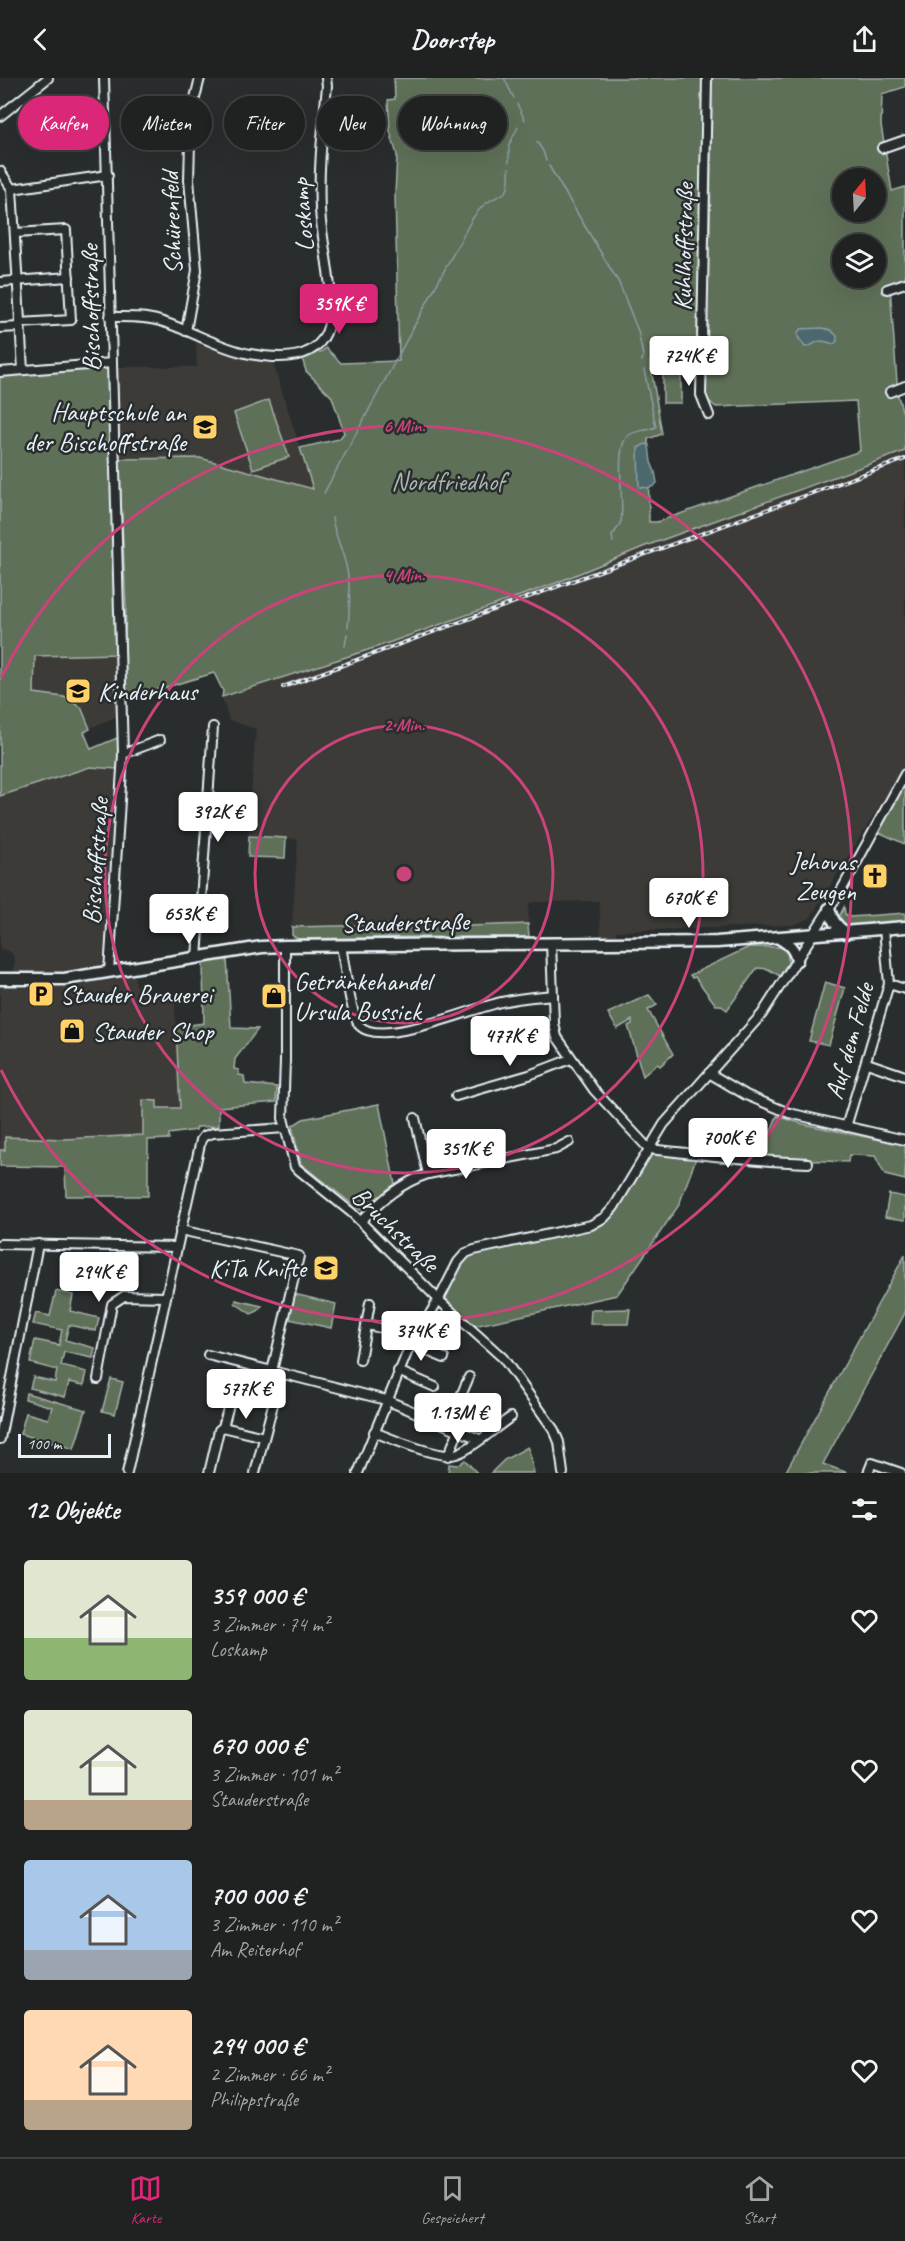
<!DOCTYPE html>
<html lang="de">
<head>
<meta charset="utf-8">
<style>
	body { margin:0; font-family:Caveat,sans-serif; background:#2d2f2f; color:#f1f3f6; height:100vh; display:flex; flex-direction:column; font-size:22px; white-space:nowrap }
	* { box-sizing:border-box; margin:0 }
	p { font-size:20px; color:#a2a4a5 }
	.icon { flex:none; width:33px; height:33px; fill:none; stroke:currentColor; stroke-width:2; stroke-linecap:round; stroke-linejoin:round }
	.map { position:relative; height:1395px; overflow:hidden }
	.side { display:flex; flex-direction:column; background:#202222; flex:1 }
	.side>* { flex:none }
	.guide { position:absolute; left:18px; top:18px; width:600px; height:54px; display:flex; gap:12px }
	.needle { width:39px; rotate:18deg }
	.fabs { position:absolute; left:832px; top:90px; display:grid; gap:12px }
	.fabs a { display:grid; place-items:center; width:54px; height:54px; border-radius:50%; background:#202222; box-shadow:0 6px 24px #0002,0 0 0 2px #3d3f40; font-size:30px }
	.scale { position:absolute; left:18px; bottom:15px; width:93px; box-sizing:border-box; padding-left:6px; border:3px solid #e8f1f8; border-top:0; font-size:16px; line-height:21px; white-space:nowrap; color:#e8f1f8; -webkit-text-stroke:4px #2a2d2e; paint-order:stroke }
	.price { position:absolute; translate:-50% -51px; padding:0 14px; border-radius:6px; background:#fff; color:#222; font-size:20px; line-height:39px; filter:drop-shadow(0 2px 3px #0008) }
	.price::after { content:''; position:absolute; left:50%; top:36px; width:18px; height:14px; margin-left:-9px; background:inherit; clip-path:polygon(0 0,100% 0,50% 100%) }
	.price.selected { background:#db2777; color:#fff }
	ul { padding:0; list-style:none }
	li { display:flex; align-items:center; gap:18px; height:150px; padding:0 24px }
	li span { display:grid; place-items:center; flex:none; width:168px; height:120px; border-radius:6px; color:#555 }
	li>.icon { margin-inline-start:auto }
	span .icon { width:72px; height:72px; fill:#fffc; stroke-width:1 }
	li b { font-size:26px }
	h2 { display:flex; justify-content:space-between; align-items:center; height:72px; padding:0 24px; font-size:26px }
	.tag { padding:0 21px; border-radius:27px; background:#202222; box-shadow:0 6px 24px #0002,0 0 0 2px #3d3f40; font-size:21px; line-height:54px }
	.tag.selected { background:#db2777; color:#fff }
	header { display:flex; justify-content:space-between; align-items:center; height:78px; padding:0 24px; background:#202222; font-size:27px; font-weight:800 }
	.menu { display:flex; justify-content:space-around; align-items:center; height:84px; border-top:2px solid #3d3f40; background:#202222; font-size:16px; color:#a2a4a5 }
	.menu a { display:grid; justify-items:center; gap:3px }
	.menu .selected { color:#db2777 }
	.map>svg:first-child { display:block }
</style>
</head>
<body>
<header><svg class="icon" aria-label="back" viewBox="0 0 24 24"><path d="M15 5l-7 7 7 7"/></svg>Doorstep<svg class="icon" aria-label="share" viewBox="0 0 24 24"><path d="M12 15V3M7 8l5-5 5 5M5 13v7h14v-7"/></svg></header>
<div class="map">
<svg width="905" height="1395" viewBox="0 0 905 1395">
	<rect width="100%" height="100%" fill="#2a2d2e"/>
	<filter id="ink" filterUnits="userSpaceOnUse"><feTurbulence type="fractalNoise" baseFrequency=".0167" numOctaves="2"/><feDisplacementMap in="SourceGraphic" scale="12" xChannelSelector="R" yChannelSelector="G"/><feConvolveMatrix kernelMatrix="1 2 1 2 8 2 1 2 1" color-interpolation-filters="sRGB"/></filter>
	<g filter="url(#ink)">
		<g fill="#3e3b39">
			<path d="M196,262l42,16 34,4 41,129 -113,-31 -81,1 -6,-92h84z"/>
			<path d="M905,373v314l-95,153 -17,7 -177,6v6h-15l-2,-36 -61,1 -9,1 -1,21 -59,2v-3l-177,4 6,-88 -50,-4 8,-106 -27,-9 -7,-23 155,-50 179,-64 87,-36z"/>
			<path d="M119,576l3,60 -32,14 -9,-21 -47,-14v-37z"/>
			<path d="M90,689l27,2 -14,198 -20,3 -70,3 2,-13 -3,-7 -5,-3 -7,-1v-153z"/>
			<path d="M134,897l2,10 11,5 2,6 28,-4 -2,17 5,99h-23l-14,27 -77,4 -61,-2v13h-5v-163l38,1 29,-2z"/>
		</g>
		<g fill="#5f6f58" stroke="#a4b0a8" stroke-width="1.5" fill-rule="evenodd">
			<path d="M394,0h312l-5,274 -51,10 12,72 -14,5 1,83h8l203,-71 -4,-50 -140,6 -13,-11 4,-137 3,-28 2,-153h193v9l-23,7 -1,31 11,66 13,-4v94l-15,5 8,110 7,24v31l-262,96 -87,36 -179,64 -155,50 1,-6 -9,-18 -91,27 3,-93 -7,-148 81,-1 113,31 -13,-41 39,-9 5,-6 -12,-36 -26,-26 -4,-13 14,-6h5l5,-4 15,15 58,-2 -4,-167 2,-39 -7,-24 -2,-31 7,-1zM843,100h33v34h-33zM843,166h33v34h-33z"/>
			<path d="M250,23l7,5 -11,16 -7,-5z"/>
			<path d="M110,287l9,289 -84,2 -1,37 30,4 17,10 9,22 -6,3 7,17 31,-13 -5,33 -27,-2 -90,29v-423z"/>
			<path d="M663,287l18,1v37h-18z"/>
			<path d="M269,322l20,57 -36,12 -19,-56z"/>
			<path d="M905,705v61l-29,-13z"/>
			<path d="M249,758l37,2 -1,20 -37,-1z"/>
			<path d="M844,829l1,7 5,3 55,-4v9l-59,4 -8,-7z"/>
			<path d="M469,845v3l59,-2 1,13h-119l-112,2 -6,-4v-8z"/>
			<path d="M749,869h32l7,6v10l-8,13 -12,-7 -11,-1 -30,42 -7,-5h-4l-21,-28 -3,1 -2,-3z"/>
			<path d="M227,880l4,70 27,1 -23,30 -1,10 5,1v5l5,1 1,8 32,3 -1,15 -57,5v19l-22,1 -1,3 -27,4v5l-21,1v56h-82l-1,-29 -65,-1v-16h5v-13l60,2 78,-4v-35l14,1v7h23l-4,-81 28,-4 -1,-61z"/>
			<path d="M825,904l20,6 -16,57 -20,-4z"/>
			<path d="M649,917l8,10 -9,5 25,44 -13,12 -3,-2 -14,12 -15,-50 4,-2v-4l-15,9 -9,-16z"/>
			<path d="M379,1026l16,80 -27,25 -8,1 -59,-46 -9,-38 11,-7z"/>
			<path d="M777,1038l26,8 102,21v35l-20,-5 -10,-19 -26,-1 -1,7 -96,-4v-5h10z"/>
			<path d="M651,1076l46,1 -18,50 -62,90 -143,31 -29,-28c8,-16 13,-37 29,-45l119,-24c28,-15 42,-49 58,-75z"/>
			<path d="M889,1116l16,3v23l-20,-3z"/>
			<path d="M905,1177v58l-82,151 25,9h-63z"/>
			<path d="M56,1213l17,4 -3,16 29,7 -3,13 -27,-6 -4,15 30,8 -2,10 -29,-6 -3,14 26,6 -3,13 -15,-3 -4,15 -35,-9 3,-11 22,5 2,-12 -27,-7 5,-23 24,5 3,-15 -29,-6 3,-11 14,3z"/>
			<path d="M294,1216l42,10 -5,24 -42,-9z"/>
			<path d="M236,1222l26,6 -4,5 -7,3 -16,-11z"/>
			<path d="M630,1231l-2,15h-38l1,-14z"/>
			<path d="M111,1301l12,3 -8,32 -13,-3z"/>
			<path d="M26,1315l60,17 -12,39 -54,-15 6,-21 22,6 4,-12 -27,-8z"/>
			<path d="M528,1369l6,26h-43l13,-13z"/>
			<path d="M465,1382l12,13h-29l1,-9 9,1z"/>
		</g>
		<g fill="#4b696d" stroke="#8a9fa5" stroke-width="1.5">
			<path d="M822,250l9,2 6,6v5l-3,3c-4,-1 -9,-3 -13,-3 -6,0 -9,6 -16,6l-7,-10v-5l3,-3z"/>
			<path d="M645,366l4,1 2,17 4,10 2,11c-5,6 -11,5 -18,4l-1,-39z"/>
		</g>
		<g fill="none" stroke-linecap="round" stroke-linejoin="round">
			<g stroke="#8a9fa5" stroke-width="1.5">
				<path d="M504,0l10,20"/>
				<path d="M517,26l8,16"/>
				<path d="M537,64l6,9 3,10"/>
				<path d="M509,84v-17l9,-18"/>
				<path d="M549,88l70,117 19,48 5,25 -1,5"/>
				<path d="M324,415l148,-274c4,-5 8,-11 13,-15 21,-15 25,-4 24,-36"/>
				<path d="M332,440c2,14 8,26 12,40 7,23 6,46 4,69"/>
				<path d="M613,464l-1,-6c3,-5 7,-8 9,-15 4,-20 -8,-75 8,-86 7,-5 19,-4 27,-8l-12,-57"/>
				<path d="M345,568l2,-12"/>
			</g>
			<g stroke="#e8f1f8" stroke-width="12">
				<g id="minor">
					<path d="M104,0l19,676 -14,218"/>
					<path d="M707,0l-6,317 8,20"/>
					<path d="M0,38l48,-38"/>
					<path d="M882,70l23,-8"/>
					<path d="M0,93l12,18 11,181"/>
					<path d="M12,111l96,-14"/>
					<path d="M15,155l51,-3 5,90 -52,3"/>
					<path d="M0,204l69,-5"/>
					<path d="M887,211l18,-6"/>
					<path d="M110,239c16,0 34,-1 50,4 31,9 58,27 90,33 118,22 73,-78 70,-145 -2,-41 3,-81 7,-123l-1,-8"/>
					<path d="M0,250l20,-1"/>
					<path d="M186,253l11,-61 -8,-90 1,-37 4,-41 6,-24"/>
					<path d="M0,294l112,-9"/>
					<path d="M890,314l15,-6"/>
					<path d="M123,676l37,-14"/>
					<path d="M551,865l3,80 3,14 37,53 55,59c53,6 106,12 159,14"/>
					<path d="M341,867c3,16 10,73 19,81 21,21 109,-16 134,-22 19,-6 39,-7 59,-9"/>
					<path d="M285,868v115l-2,57 12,49 57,46 91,91 60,54 51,72 5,12 4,31"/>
					<path d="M197,880l16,-231"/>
					<path d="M889,906l16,5"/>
					<path d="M867,985l38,13"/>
					<path d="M709,995l37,22 43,18 116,27"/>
					<path d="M456,1018l73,-21 42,-16"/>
					<path d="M415,1040l13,56"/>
					<path d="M846,1049l43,-143 -5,-55"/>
					<path d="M361,1143c21,-21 39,-38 67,-47l128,-25 13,-7"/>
					<path d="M180,1152l119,26 -27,115 114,29 93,39"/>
					<path d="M0,1166l176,3"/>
					<path d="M367,1247l28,6 23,16 26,11"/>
					<path d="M208,1277l64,16"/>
					<path d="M360,1282l10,-57"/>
					<path d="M398,1293l37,16"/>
					<path d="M98,1301l14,-75 12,-8 41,1"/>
					<path d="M448,1348l21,-49"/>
					<path d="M223,1349l41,10"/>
					<path d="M374,1354c16,6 66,28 82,22 16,-5 40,-27 55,-37"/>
					<path d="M0,1361l38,-195"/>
					<path d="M448,1378l11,-26"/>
					<path d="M127,1395l74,-333 3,-4 9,-3 72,-5"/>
					<path d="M209,1395l10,-43 4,-3 8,-30"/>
					<path d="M255,1395l26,-99"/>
					<path d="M358,1395l51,-125 30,-49 19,-37 8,-9 8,-3 117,-25 14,-8 9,-10 50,-83 98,-110 80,-125 63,-115"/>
					<path d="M868,1395l4,-10 29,10"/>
				</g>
			</g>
			<g stroke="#e8f1f8" stroke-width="15">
				<g id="major">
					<path d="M829,831c3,11 7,17 17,24"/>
					<path d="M779,860c10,6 15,10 18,22"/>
					<path d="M0,901h64l198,-32 23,-1 432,-4 188,-15"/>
				</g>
			</g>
			<use href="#minor" stroke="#2a2d2e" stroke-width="8"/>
			<use href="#major" stroke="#2a2d2e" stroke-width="10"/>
			<g stroke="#e8f1f8" stroke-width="4">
				<path id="rail" d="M283,609l622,-228"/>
			</g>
			<use href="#rail" stroke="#2a2d2e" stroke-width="1.5" stroke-dasharray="4.5" stroke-linecap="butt"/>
		</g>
	</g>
	<g fill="none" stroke="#ca437a" stroke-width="3">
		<circle cx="404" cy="796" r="149"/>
		<circle cx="404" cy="796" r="299"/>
		<path d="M1 600A448 448 0 1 1 1 992"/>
	</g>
	<defs>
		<g id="school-square" transform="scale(1.35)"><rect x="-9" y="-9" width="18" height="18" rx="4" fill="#ffd166" stroke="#2a2d2e"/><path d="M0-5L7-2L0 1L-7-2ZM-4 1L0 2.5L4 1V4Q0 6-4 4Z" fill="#111"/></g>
		<g id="church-square" transform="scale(1.35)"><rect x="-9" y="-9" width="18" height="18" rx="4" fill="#ffd166" stroke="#2a2d2e"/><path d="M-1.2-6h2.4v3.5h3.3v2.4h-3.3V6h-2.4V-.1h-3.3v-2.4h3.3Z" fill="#111"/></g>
		<g id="parking-square" transform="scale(1.35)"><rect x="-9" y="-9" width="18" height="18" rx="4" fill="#ffd166" stroke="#2a2d2e"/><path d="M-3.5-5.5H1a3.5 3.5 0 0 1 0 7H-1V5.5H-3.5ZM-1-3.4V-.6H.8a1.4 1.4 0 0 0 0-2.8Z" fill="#111"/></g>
		<g id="shop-square" transform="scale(1.35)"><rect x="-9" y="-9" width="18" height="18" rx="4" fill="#ffd166" stroke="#2a2d2e"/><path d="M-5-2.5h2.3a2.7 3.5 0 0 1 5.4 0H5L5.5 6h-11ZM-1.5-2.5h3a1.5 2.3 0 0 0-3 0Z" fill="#111"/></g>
	</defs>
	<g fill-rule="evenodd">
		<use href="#school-square" x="205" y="349"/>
		<use href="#school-square" x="78" y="613"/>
		<use href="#church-square" x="875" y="798"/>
		<use href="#parking-square" x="41" y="916"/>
		<use href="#shop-square" x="274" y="918"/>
		<use href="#shop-square" x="72" y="953"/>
		<use href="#school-square" x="326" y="1190"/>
	</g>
	<g text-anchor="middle" stroke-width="5" stroke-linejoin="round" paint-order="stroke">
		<g font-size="26" fill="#e8f1f8" stroke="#2a2d2e">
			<text transform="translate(302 137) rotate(-94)" y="9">Loskamp</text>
			<text transform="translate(171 145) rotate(-92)" y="9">Schürenfeld</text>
			<text transform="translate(683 169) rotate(-89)" y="9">Kuhlhoffstraße</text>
			<text transform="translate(90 230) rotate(-91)" y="9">Bischoffstraße</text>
			<text transform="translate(95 783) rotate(-86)" y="9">Bischoffstraße</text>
			<text transform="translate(405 844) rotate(-1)" y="9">Stauderstraße</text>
			<text transform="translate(849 963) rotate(-74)" y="9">Auf dem Felde</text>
			<text transform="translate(396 1151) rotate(44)" y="9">Bruchstraße</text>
		</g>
		<g font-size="26" fill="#e8f1f8" stroke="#2a2d2e" text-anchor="start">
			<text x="186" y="343" text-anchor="end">Hauptschule an<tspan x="186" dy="30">der Bischoffstraße</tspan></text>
			<text x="98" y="622">Kinderhaus</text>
			<text x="856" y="792" text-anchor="end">Jehovas<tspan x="856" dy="30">Zeugen</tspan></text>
			<text x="294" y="912">Getränkehandel<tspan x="294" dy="30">Ursula Bussick</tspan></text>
			<text x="60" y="925">Stauder Brauerei</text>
			<text x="92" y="962">Stauder Shop</text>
			<text x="306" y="1199" text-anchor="end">KiTa Knifte</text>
		</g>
		<g font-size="26" fill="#aab6b0" stroke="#2a2d2e">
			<text x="448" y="412">Nordfriedhof</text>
		</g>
	</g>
	<circle cx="404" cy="796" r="9" fill="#ca437a" stroke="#2a2d2e" stroke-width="3"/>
	<g font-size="18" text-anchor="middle" font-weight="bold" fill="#ca437a" stroke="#2a2d2e" stroke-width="5" stroke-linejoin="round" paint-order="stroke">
		<text x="404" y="354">6 Min.</text>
		<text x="404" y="503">4 Min.</text>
		<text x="404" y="653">2 Min.</text>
	</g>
</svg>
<div class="fabs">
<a><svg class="needle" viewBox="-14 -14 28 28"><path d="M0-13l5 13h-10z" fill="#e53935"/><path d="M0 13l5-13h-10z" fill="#a2a4a5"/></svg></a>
<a><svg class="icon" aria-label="layers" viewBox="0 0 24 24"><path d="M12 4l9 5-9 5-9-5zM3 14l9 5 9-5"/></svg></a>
</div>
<div class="scale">100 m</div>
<b class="price selected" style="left:339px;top:257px">359K €</b>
<b class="price" style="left:689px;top:309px">724K €</b>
<b class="price" style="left:218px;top:765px">392K €</b>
<b class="price" style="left:689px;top:851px">670K €</b>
<b class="price" style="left:189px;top:867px">653K €</b>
<b class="price" style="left:510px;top:989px">477K €</b>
<b class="price" style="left:728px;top:1091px">700K €</b>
<b class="price" style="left:466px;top:1102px">351K €</b>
<b class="price" style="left:99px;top:1225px">294K €</b>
<b class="price" style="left:421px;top:1284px">374K €</b>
<b class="price" style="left:246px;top:1342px">577K €</b>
<b class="price" style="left:458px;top:1366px">1.13M €</b>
<div class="guide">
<a class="tag selected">Kaufen</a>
<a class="tag">Mieten</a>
<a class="tag">Filter</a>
<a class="tag">Neu</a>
<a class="tag">Wohnung</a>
</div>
</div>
<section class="side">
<h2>12 Objekte<svg class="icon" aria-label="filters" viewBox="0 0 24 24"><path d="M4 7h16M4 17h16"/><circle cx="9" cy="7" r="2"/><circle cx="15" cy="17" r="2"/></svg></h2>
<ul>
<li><span style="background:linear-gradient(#dfe7d0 65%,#8fb573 0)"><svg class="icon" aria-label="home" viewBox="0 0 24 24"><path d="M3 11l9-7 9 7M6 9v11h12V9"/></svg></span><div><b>359 000 €</b><p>3 Zimmer · 74 m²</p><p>Loskamp</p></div><svg class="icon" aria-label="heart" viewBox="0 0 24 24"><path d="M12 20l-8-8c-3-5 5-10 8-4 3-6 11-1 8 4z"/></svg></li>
<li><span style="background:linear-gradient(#dfe7d0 75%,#b9a48a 0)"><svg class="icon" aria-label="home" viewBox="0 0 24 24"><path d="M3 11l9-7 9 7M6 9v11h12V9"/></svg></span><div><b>670 000 €</b><p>3 Zimmer · 101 m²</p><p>Stauderstraße</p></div><svg class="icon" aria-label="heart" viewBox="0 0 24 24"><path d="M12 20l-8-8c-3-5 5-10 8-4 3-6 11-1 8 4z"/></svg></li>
<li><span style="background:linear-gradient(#a9c7e8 75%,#9aa5b1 0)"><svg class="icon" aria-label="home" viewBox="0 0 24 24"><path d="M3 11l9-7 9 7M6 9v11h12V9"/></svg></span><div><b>700 000 €</b><p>3 Zimmer · 110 m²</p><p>Am Reiterhof</p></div><svg class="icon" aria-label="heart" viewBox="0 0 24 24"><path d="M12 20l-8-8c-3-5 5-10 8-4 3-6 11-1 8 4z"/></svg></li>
<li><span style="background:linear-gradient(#ffd9b3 75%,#b9a48a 0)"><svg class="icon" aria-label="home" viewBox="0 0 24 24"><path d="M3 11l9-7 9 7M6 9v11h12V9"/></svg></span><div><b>294 000 €</b><p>2 Zimmer · 66 m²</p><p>Philippstraße</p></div><svg class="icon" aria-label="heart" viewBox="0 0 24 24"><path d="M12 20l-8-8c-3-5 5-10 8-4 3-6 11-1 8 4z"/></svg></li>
</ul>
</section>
<nav class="menu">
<a class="selected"><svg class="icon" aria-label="map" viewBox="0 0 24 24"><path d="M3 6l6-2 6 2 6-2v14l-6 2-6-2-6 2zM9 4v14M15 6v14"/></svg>Karte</a>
<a><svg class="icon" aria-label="saved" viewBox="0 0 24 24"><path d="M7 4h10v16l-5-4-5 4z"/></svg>Gespeichert</a>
<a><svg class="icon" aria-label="home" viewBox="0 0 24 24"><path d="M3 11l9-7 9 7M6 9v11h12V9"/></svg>Start</a>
</nav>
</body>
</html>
